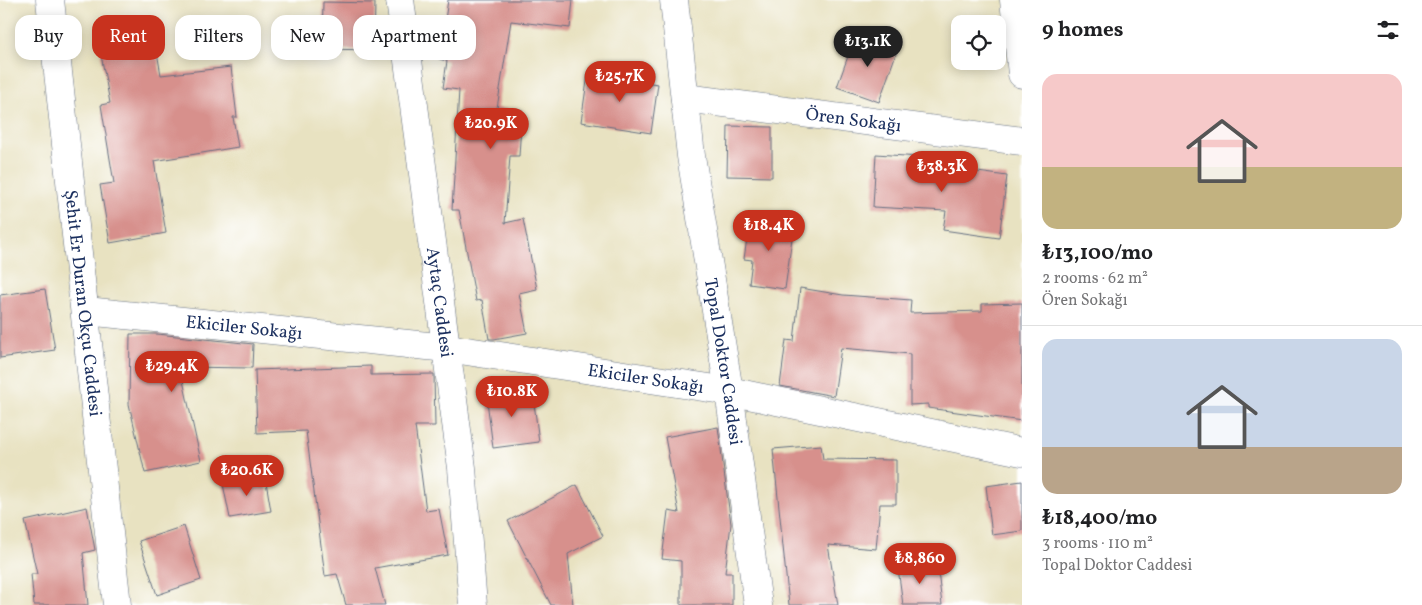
<!DOCTYPE html>
<html lang="en">
<head>
<meta charset="utf-8">
<style>
	body { margin:0; font-family:Vollkorn,serif; background:#f6f6f6; color:#202124; height:100vh; display:flex; flex-direction:column; font-size:19px; white-space:nowrap }
	* { box-sizing:border-box; margin:0 }
	p { font-size:16px; color:#757577 }
	.icon { flex:none; width:28px; height:28px; fill:none; stroke:currentColor; stroke-width:2; stroke-linecap:round; stroke-linejoin:round }
	.map { position:relative; flex:1; overflow:hidden }
	.side { display:flex; flex-direction:column; background:#fff; width:400px }
	.side>* { flex:none }
	.banner { position:absolute; left:15px; top:15px; width:475px; height:45px; display:flex; gap:10px }
	.tools { position:absolute; left:951px; top:15px; display:grid; gap:10px }
	.tools a { display:grid; place-items:center; width:55px; height:55px; border-radius:10px; background:#fff; box-shadow:0 2px 12px #0003; font-size:25px }
	.price { position:absolute; translate:-50% -42px; padding:0 11px; border-radius:18px; background:#c8321e; color:#fff; font-size:16px; line-height:32px; filter:drop-shadow(0 1px 2px #0008) }
	.price::after { content:''; position:absolute; left:50%; top:30px; width:15px; height:11px; margin-left:-8px; background:inherit; clip-path:polygon(0 0,100% 0,50% 100%) }
	.price.current { background:#222; color:#fff }
	ul { padding:0; list-style:none }
	li { display:grid; align-content:center; gap:10px; height:265px; padding:0 20px }
	li+li { border-top:1px solid #e0e0e0 }
	li span { display:grid; place-items:center; height:155px; border-radius:15px; color:#555 }
	li>.icon { margin-inline-start:auto }
	span .icon { width:90px; height:90px; fill:#fffc; stroke-width:1 }
	li b { font-size:21px }
	h2 { display:flex; justify-content:space-between; align-items:center; height:60px; padding:0 20px; font-size:21px }
	.pill { padding:0 18px; border-radius:15px; background:#fff; box-shadow:0 2px 12px #0003; font-size:18px; line-height:45px }
	.pill.current { background:#c8321e; color:#fff }
	main { display:flex; flex:1; min-height:0 }
	.map>svg:first-child { display:block }
</style>
</head>
<body>
<main>
<div class="map">
<svg width="1022" height="605" viewBox="0 0 1022 605">
	<rect width="100%" height="100%" fill="#fff"/>
	<filter id="ink" filterUnits="userSpaceOnUse"><feTurbulence type="fractalNoise" baseFrequency=".02" numOctaves="2"/><feDisplacementMap in="SourceGraphic" scale="10" xChannelSelector="R" yChannelSelector="G"/><feConvolveMatrix kernelMatrix="1 2 1 2 8 2 1 2 1" color-interpolation-filters="sRGB"/></filter>
	<filter id="wash" filterUnits="userSpaceOnUse"><feTurbulence type="fractalNoise" baseFrequency=".0096" numOctaves="4" result="noise"/><feDisplacementMap in="SourceGraphic" scale="20" xChannelSelector="R" yChannelSelector="G"/><feGaussianBlur stdDeviation="1.12" result="paint"/><feColorMatrix in="noise" values="0 0 0 0 0 0 0 0 0 0 0 0 0 0 0 0 0 1.4 0 .05"/><feComposite in="paint" operator="in"/></filter>
	<g filter="url(#wash)">
		<rect width="100%" height="100%" fill="#e8e2c1"/>
		<g id="blocks">
			<g fill="#d7908c">
				<path d="M448,0h125l-3,28 -59,-7 -14,87 25,2 -3,46h-9l-5,67 18,-4 14,70 -18,4 8,40 -33,6h-5l-7,-39 -6,1 -17,-91h-7l7,-120 -16,-2 4,-27 -8,-2z"/>
				<path d="M323,2l52,1 -1,47 -52,-1z"/>
				<path d="M151,18l10,57 70,-8 6,50h-4l5,30 -84,14 12,72 -56,10 -10,-58 14,-2 -13,-78 9,-2 -14,-75z"/>
				<path d="M856,34l42,14 -19,54 -42,-15z"/>
				<path d="M588,74l70,10 -7,49 -70,-11z"/>
				<path d="M728,126l44,1v50l-45,-1z"/>
				<path d="M876,154l58,4v8l73,10 -8,62 -56,-8 3,-19 -73,-4z"/>
				<path d="M750,217l44,7 -9,65 -36,-5 3,-24 -8,-1z"/>
				<path d="M800,288l43,7 68,5 -1,13 72,-2v-7l40,-1v118l-94,-13v-4l-18,1v-51l-69,-6 -7,48 -54,-10 6,-46 8,1z"/>
				<path d="M45,289l10,61 -55,8v-63z"/>
				<path d="M130,334h27l96,10 -1,24 -72,-1 21,94 -56,12 -16,-69z"/>
				<path d="M371,366v9l63,-1 1,52h-20l11,85 13,-2 9,46 -73,13 10,37h-39l-9,-31 -12,2 -19,-145 -49,2 -2,-63z"/>
				<path d="M532,387l7,55 -46,6 -7,-55z"/>
				<path d="M718,427l13,97 -6,49h7v32h-51v-44l-19,-2 6,-48 11,2 -14,-76z"/>
				<path d="M821,445l2,14 73,1v44h-16l-4,45 -48,-4 10,60h-49l-16,-156z"/>
				<path d="M265,476l6,35 -41,7 -7,-34z"/>
				<path d="M1022,481v50l-30,4 -6,-49z"/>
				<path d="M577,485l26,51 -35,18 5,51h-22l-43,-84z"/>
				<path d="M87,507l8,43 -12,3 5,52h-54l-3,-31h6l-12,-53z"/>
				<path d="M184,526l17,54 -44,15 -18,-54z"/>
				<path d="M937,563l5,42h-39l-5,-37z"/>
			</g>
		</g>
	</g>
	<g filter="url(#ink)">
		<use href="#blocks" fill-opacity="0" stroke="#636e81" stroke-width="1"/>
		<g fill="none" stroke-linecap="round" stroke-linejoin="round">
			<g stroke="#636e81" stroke-width="29">
				<g id="minor">
					<path id="s1" d="M685,98l337,43"/>
					<path id="s2" d="M86,311l361,37 282,43 293,61"/>
				</g>
			</g>
			<g stroke="#636e81" stroke-width="29">
				<g id="tertiary">
					<path id="s3" d="M50,0l67,605"/>
					<path id="s4" d="M400,0l62,468 11,137"/>
					<path id="s5" d="M674,0l17,156 38,235 29,214"/>
					<path d="M1014,0l8,74"/>
				</g>
			</g>
			<use href="#minor" stroke="#fff" stroke-width="28"/>
			<use href="#tertiary" stroke="#fff" stroke-width="28"/>
		</g>
	</g>
	<g text-anchor="middle" stroke-width="4.5" stroke-linejoin="round" paint-order="stroke">
		<g font-size="18" fill="#1b2f5e" stroke="#fff">
			<text dy="6" stroke="none"><textPath href="#s1" startOffset="170">Ören Sokağı</textPath></text>
			<text dy="6" stroke="none"><textPath href="#s3" startOffset="305">Şehit Er Duran Okçu Caddesi</textPath></text>
			<text dy="6" stroke="none"><textPath href="#s4" startOffset="305">Aytaç Caddesi</textPath></text>
			<text dy="6" stroke="none"><textPath href="#s2" startOffset="159">Ekiciler Sokağı</textPath></text>
			<text dy="6" stroke="none"><textPath href="#s5" startOffset="365">Topal Doktor Caddesi</textPath></text>
			<text dy="6" stroke="none"><textPath href="#s2" startOffset="564">Ekiciler Sokağı</textPath></text>
		</g>
	</g>
</svg>
<div class="tools">
<a><svg class="icon" aria-label="locate" viewBox="0 0 24 24"><circle cx="12" cy="12" r="6"/><path d="M12 2v4M12 18v4M2 12h4M18 12h4"/></svg></a>
</div>
<b class="price current" style="left:868px;top:68px">₺13.1K</b>
<b class="price" style="left:620px;top:103px">₺25.7K</b>
<b class="price" style="left:491px;top:150px">₺20.9K</b>
<b class="price" style="left:942px;top:193px">₺38.3K</b>
<b class="price" style="left:769px;top:252px">₺18.4K</b>
<b class="price" style="left:172px;top:393px">₺29.4K</b>
<b class="price" style="left:512px;top:418px">₺10.8K</b>
<b class="price" style="left:247px;top:497px">₺20.6K</b>
<b class="price" style="left:920px;top:585px">₺8,860</b>
<div class="banner">
<a class="pill">Buy</a>
<a class="pill current">Rent</a>
<a class="pill">Filters</a>
<a class="pill">New</a>
<a class="pill">Apartment</a>
</div>
</div>
<section class="side">
<h2>9 homes<svg class="icon" aria-label="filters" viewBox="0 0 24 24"><path d="M4 7h16M4 17h16"/><circle cx="9" cy="7" r="2"/><circle cx="15" cy="17" r="2"/></svg></h2>
<ul>
<li><span style="background:linear-gradient(#f6c9c9 60%,#c2b280 0)"><svg class="icon" aria-label="home" viewBox="0 0 24 24"><path d="M3 11l9-7 9 7M6 9v11h12V9"/></svg></span><div><b>₺13,100/mo</b><p>2 rooms · 62 m²</p><p>Ören Sokağı</p></div></li>
<li><span style="background:linear-gradient(#c9d6e8 70%,#b9a48a 0)"><svg class="icon" aria-label="home" viewBox="0 0 24 24"><path d="M3 11l9-7 9 7M6 9v11h12V9"/></svg></span><div><b>₺18,400/mo</b><p>3 rooms · 110 m²</p><p>Topal Doktor Caddesi</p></div></li>
</ul>
</section>
</main>
</body>
</html>
